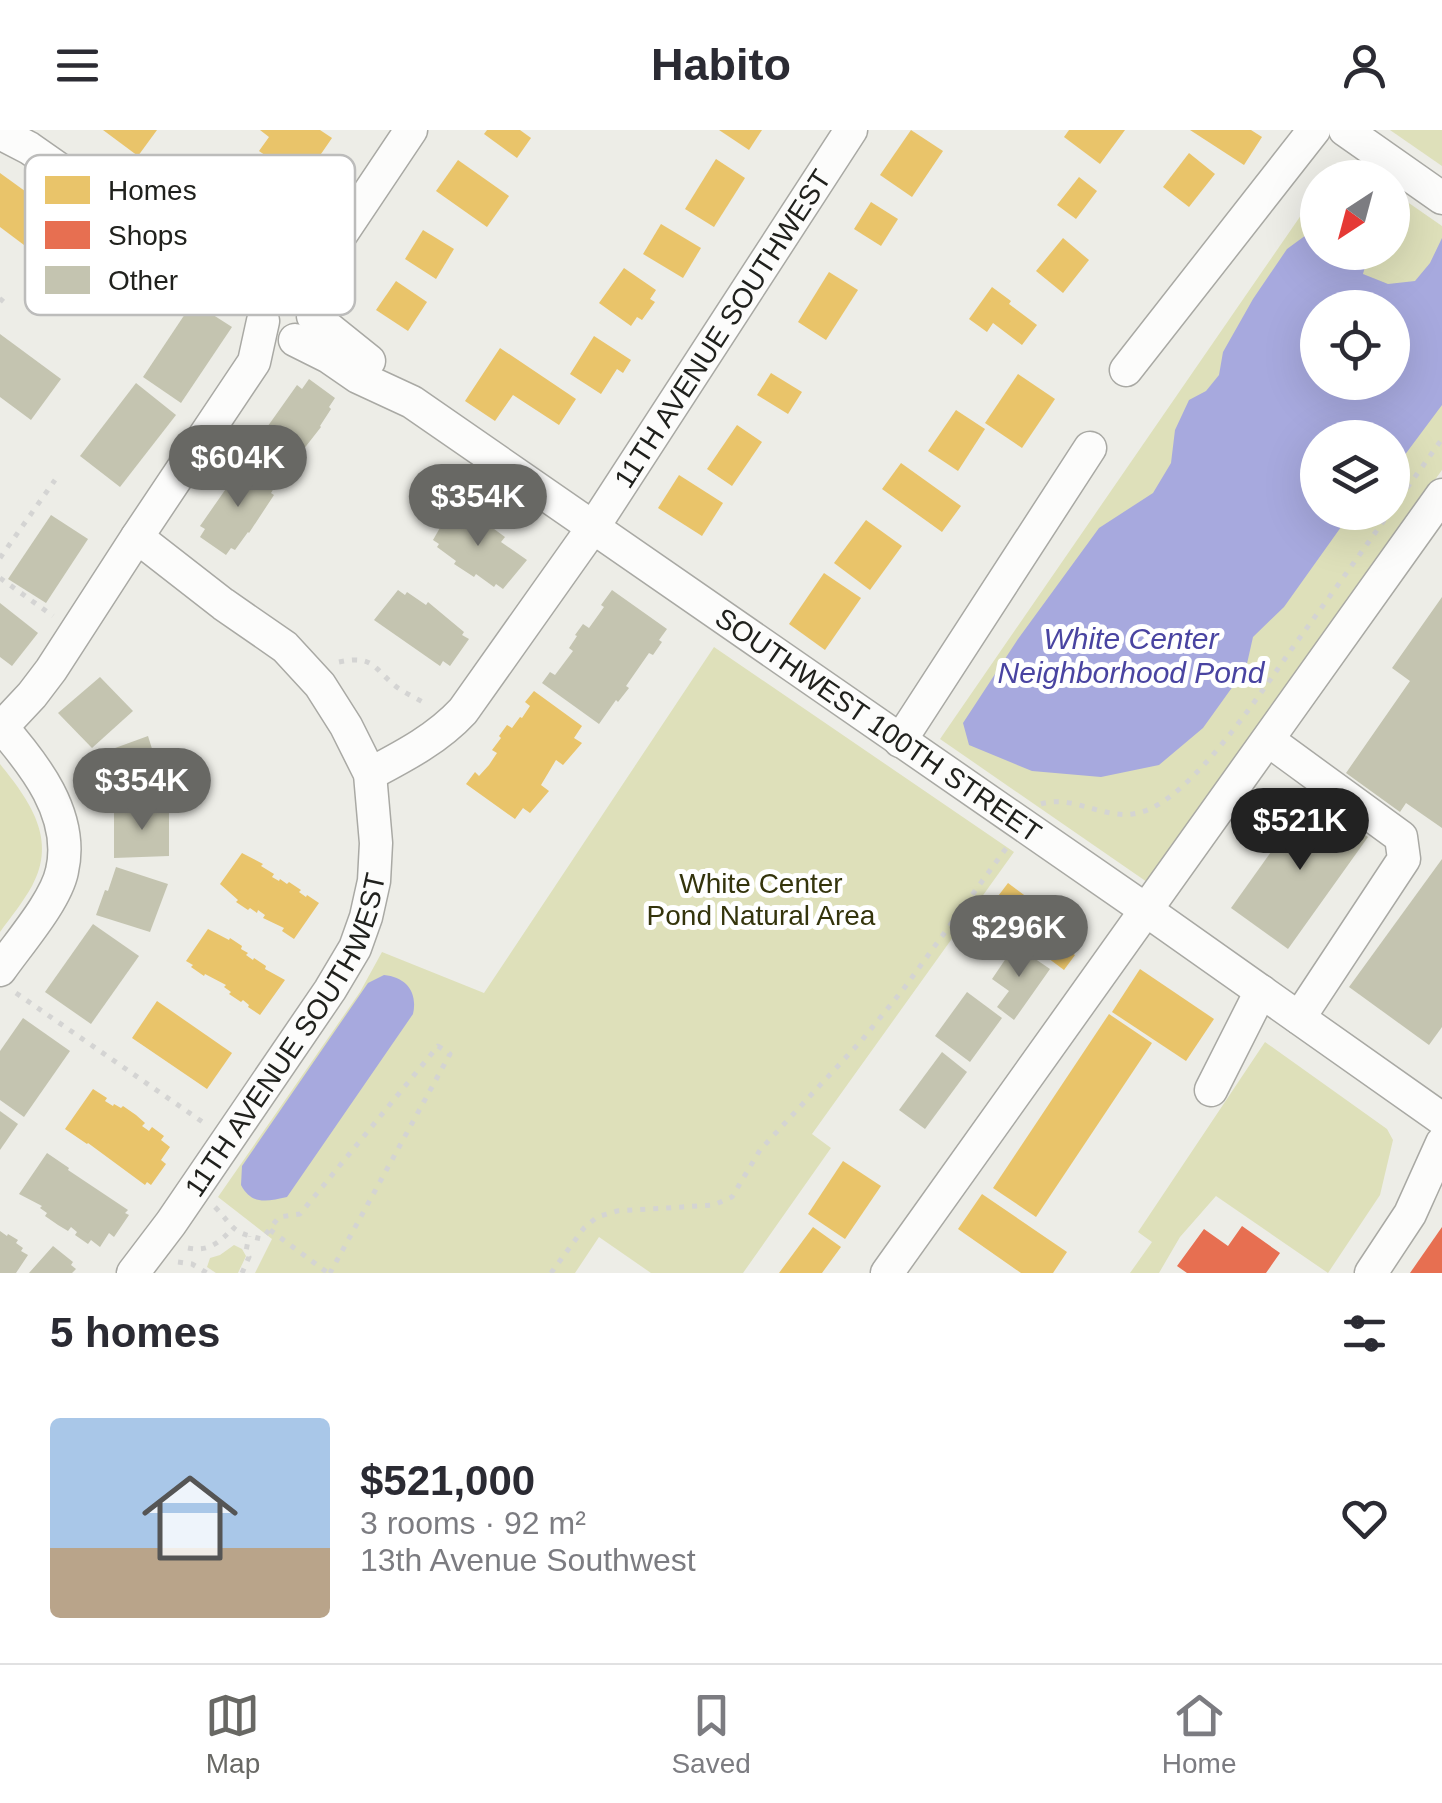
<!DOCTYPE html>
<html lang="en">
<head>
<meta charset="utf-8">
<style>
	body { margin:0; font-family:Helvetica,sans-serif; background:#f2f2f3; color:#2b2b33; height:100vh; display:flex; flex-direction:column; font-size:38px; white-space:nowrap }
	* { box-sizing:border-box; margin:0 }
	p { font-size:32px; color:#7c7c81 }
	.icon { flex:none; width:55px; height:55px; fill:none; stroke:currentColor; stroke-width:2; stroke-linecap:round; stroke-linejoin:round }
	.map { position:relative; height:1143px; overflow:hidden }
	.sheet { display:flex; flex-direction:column; background:#fff; flex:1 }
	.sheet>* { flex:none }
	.needle { width:65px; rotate:216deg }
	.tools { position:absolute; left:1300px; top:30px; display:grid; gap:20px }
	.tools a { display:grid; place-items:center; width:110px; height:110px; border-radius:50%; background:#fff; box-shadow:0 10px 40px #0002; font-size:50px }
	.price { position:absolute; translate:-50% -85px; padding:0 22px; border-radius:35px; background:#686864; color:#fff; font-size:32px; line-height:65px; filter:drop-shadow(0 2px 5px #0008) }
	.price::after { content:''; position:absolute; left:50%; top:60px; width:30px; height:22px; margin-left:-15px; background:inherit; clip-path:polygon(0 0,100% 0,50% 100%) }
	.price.on { background:#222; color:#fff }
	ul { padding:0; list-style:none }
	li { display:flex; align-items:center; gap:30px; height:250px; padding:0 50px }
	li span { display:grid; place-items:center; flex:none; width:280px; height:200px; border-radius:10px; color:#555 }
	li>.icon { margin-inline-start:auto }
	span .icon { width:120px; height:120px; fill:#fffc; stroke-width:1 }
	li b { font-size:42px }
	h2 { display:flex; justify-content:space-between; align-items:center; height:120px; padding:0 50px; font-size:42px }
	header { display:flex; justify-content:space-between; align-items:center; height:130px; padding:0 50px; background:#fff; font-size:45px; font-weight:600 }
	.tabs { display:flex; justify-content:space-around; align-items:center; height:140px; border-top:2px solid #e1e1e2; background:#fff; font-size:28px; color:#7c7c81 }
	.tabs a { display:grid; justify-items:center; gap:5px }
	.tabs .on { color:#686864 }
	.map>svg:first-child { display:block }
</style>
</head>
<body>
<header><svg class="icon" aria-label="menu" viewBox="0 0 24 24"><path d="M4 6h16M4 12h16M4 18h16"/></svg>Habito<svg class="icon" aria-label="person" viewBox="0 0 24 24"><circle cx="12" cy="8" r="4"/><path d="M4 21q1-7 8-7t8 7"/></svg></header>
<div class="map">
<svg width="1442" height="1143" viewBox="0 0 1442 1143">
	<rect width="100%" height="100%" fill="#edede7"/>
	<g fill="#dee0ba" fill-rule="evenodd">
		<path d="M1390,0h52v36z"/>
		<path d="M1317,62l1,60h74l1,-60 49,34v244l-295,412 -207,-143zM1318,178h74v74h-74zM1318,308h74v74h-74z"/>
		<path d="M714,517l300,205 -202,282 19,14 -88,125h-92l-52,-36 -24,36h-320l17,-34 -54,-42 142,-205 22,-40 102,41z"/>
		<path d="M0,634c29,36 58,75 32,122 -9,16 -21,31 -32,46z"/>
		<path d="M1265,912l122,87 6,11 -13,55 -52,78 -112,-77 -36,41 -21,36h-29l22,-31 -14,-10z"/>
		<path d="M234,1115l8,4 4,7 -8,17h-22l-9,-6 3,-9 10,-3z"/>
	</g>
	<g fill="#a7a9de" fill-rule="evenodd">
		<path d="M1317,97l1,25 51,1 -6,21 25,10 27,-3 15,-18 12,-25v167l-38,51 -11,9 -1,-27h-74v74l33,1 -67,94 -31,30 -7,31 -43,60 -44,37 -58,12 -69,-6 -63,-26 -6,-22 55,-84 81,-111 54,-35 18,-30 4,-33 14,-30 17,-9 13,-16 4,-23 30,-53 34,-50zM1318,178h74v74h-74z"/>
		<path d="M384,845c22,2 34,17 29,39l-126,183c-19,4 -35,9 -46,-12l1,-19 126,-183z"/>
	</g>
	<g fill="#e9c46a">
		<path d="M103,0h54l-19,26z"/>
		<path d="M260,0h60l12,8 -20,29 -14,-10 -10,14 -29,-20 10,-14z"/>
		<path d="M487,0h33l11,8 -14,20 -33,-24z"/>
		<path d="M719,0h43l-13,20z"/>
		<path d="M911,0l32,21 -31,46 -32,-22z"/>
		<path d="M1069,0h56l-25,34 -36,-27z"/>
		<path d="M1190,0h61l11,7 -18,28z"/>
		<path d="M1189,23l26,21 -26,33 -26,-20z"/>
		<path d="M716,29l29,19 -31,49 -29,-18z"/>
		<path d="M458,30l51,36 -22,31 -51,-36z"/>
		<path d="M0,43l58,42 -26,36 -32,-24z"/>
		<path d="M1079,47l18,14 -21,28 -19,-14z"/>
		<path d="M871,72l27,17 -17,27 -27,-17z"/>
		<path d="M661,94l40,24 -18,30 -40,-24z"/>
		<path d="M423,100l31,19 -18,30 -31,-20z"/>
		<path d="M1063,108l26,22 -26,33 -27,-22z"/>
		<path d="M624,138l32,22 -6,9 5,3 -13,18 -5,-3 -6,9 -32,-23z"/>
		<path d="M829,142l29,18 -32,50 -28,-18z"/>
		<path d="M396,151l31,21 -19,29 -32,-21z"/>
		<path d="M992,157l19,14 -2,3 28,21 -15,20 -29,-22 -6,9 -18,-13z"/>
		<path d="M594,206l37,24 -8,13 -6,-4 -16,25 -31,-20z"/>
		<path d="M500,218l76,51 -17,26 -46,-30 -18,26 -30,-20z"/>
		<path d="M771,243l31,19 -14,22 -31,-19z"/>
		<path d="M1018,244l37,25 -33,49 -37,-25z"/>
		<path d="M956,280l29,19 -27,42 -30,-20z"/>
		<path d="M737,295l25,17 -30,44 -25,-17z"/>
		<path d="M901,333l60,43 -19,26 -60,-43z"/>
		<path d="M679,345l44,28 -21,33 -44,-28z"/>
		<path d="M866,390l36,26 -32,44 -36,-27z"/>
		<path d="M824,443l37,25 -36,52 -36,-26z"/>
		<path d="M534,561l48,35 -8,12 8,5 -19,22 -7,-5 -15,25 8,6 -19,22 -7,-5 -8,11 -49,-35 9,-12 4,4 10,-11 8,-12 -5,-3 9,-12 -2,-2 8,-11 5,3 8,-11 2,1 8,-12 -5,-4z"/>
		<path d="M242,723l21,11 -2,2 13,8 -2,3 7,4 1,-2 7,5 2,-2 12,8 -2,2 7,5 1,-2 12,8 -25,36 -12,-8 2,-3 -21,-10 2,-3 -7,-5 -1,3 -7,-5 -2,2 -12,-8 2,-2 -18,-16z"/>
		<path d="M1008,753l62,46 -11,15 16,11 -11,15 -78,-58z"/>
		<path d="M208,799l21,11 1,-2 12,8 -1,3 7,4 -2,2 7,5 1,-2 12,8 -1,3 20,11 -25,35 -12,-8 1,-2 -6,-5 -2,2 -12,-8 2,-2 -7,-5 2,-2 -21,-11 -1,2 -13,-9 2,-2 -7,-4z"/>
		<path d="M1140,839l74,50 -28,42 -74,-49z"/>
		<path d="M157,871l75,52 -25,36 -75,-51z"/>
		<path d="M1109,884l43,29 -116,174 -43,-29z"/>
		<path d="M93,959l14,9 -2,3 8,5 1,-2 7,4 2,-2 13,9 9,8 -3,3 7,5 3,-4 12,9 -3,4 9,7 -9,13 5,4 -15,21 -4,-3 -2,3 -57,-42 -1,1 -22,-15z"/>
		<path d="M843,1031l38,25 -36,53 -37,-25z"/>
		<path d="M982,1064l85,58 -14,21h-32l-63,-44z"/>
		<path d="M813,1097l28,20 -19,26h-43z"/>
	</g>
	<g fill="#e76f51">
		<path d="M1242,1096l38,27 -14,20h-79l-10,-7 27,-37 24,17z"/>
		<path d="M1442,1097v46h-32z"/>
	</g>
	<g fill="#c4c4b0">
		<path d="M193,172l39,25 -51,76 -38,-26z"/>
		<path d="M0,204l61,45 -30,41 -31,-23z"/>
		<path d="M309,249l26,19 -6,9 2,2 -11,17 1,1 -29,37 -3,-2 -5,8 -27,-19 6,-7 -5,-4 39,-55 5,4z"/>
		<path d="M136,253l40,32 -56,72 -40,-31z"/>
		<path d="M251,335l26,18 -6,10 3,2 -25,38 -1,-1 -13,18 -4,-2 -5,7 -26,-18 5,-8 -5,-3 39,-56 5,4z"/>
		<path d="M453,375l35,25 2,-4 15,11 -4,5 26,18 -24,29 -7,-5 -2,3 -18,-13 -2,3 -20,-13 2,-3 -19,-14 2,-3 -6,-4z"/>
		<path d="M51,385l37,24 -42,64 -38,-24z"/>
		<path d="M398,460l7,5 2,-3 19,13 2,-3 36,30 -2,3 7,4 -19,27 -7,-5 -3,5 -66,-46z"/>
		<path d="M612,460l55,39 -8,11 3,2 -9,13 -4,-2 -23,33 3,2 -11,14 -2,-2 -17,24 -57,-41 8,-11 5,3 18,-24 -4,-3 8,-12 -2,-1 8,-11 6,4 15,-21 -3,-2z"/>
		<path d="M1442,467v231l-36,-25 -6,9 -54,-39 64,-92 -18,-13z"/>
		<path d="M0,473l38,30 -26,33 -12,-9z"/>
		<path d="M100,547l33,34 -41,37 -34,-35z"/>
		<path d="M148,606l14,45 -53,19 -13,-45z"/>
		<path d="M1311,666l57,41 -80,112 -57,-41z"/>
		<path d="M169,678v48l-55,2v-47z"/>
		<path d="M1442,729v168l-13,18 -80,-58z"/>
		<path d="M116,737l52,17 -18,48 -54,-17 9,-25 3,1z"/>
		<path d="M93,794l46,32 -48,68 -46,-32z"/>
		<path d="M1015,815l35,24 -36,51 -17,-13 12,-16 -17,-12z"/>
		<path d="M967,862l35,26 -32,44 -35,-26z"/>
		<path d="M23,888l47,33 -46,66 -24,-17v-49z"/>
		<path d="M942,922l25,20 -42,57 -26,-19z"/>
		<path d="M0,981l18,13 -18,26z"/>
		<path d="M47,1023l22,15 -1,2 60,40 -3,3 4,2 -15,22 -5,-4 -9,14 -9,-7 -3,4 -13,-9 2,-3 -6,-5 -3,4 -10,-6 -13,-9 2,-3 -7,-5 2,-2 -23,-12z"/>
		<path d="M0,1101l7,5 1,-2 10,6 -2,3 7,5 -2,3 7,4 -12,18h-16z"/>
		<path d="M53,1116l20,16 -2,3 5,4 -4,4h-43z"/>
	</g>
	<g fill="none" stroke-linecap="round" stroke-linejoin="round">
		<g stroke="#a9a9a4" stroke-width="35">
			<g id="minor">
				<path d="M1345,0l97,68"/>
				<path d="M4,5l25,13 50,35 50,22 30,20 59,29 59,38"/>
				<path d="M310,174l12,-41 89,-133"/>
				<path d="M313,186l56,45"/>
				<path id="s1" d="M295,210l34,17 29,20 54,25 734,508 296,209"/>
				<path d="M1126,240l188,-240"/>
				<path d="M0,595c34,39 75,90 62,146 -6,30 -44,73 -62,99"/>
				<path d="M2,597l30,-32 19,-25 86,-133 117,-175 9,-41"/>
				<path d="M1268,610l133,97 3,22 -105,159"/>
				<path d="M900,611l190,-293"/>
				<path id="s2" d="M370,644c34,-18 67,-35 93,-63l131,-185 257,-396"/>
				<path d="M1211,960l50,-99"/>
				<path id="s3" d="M133,1143l38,-50 159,-233 25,-42 11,-31 8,-36 2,-38 -6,-69 -24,-48 -26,-41 -35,-38 -62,-43 -86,-67"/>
				<path d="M887,1143l555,-778"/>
				<path d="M1371,1143l39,-59 32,-71"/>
			</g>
		</g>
		<g stroke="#d4d4d3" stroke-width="5" stroke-dasharray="5 8" stroke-linecap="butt">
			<path d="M0,172l8,-10"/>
			<path d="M1392,379l50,-70"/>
			<path d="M0,428l55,-78"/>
			<path d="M0,448l53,38"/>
			<path d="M339,532c36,-8 35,8 59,26 9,6 20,11 30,17"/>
			<path d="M1041,674c33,-10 64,17 97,9 55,-12 130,-132 163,-177 30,-41 59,-82 89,-124"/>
			<path d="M16,863l188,130"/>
			<path d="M215,1077c21,22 15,25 47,32l17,-22 21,-3 138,-168 12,8 -120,219"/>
			<path d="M270,1100l58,43"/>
			<path d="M188,1118c20,4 31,-5 44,-19"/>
			<path d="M178,1132l14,2 15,9"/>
			<path d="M242,1143l7,-16 -3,-6 3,-15"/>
			<path d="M551,1143l33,-45 13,-11 20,-6 97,-6 18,-8 28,-47 102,-110 43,-53 102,-140"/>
		</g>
		<use href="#minor" stroke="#fcfcfb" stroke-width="32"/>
	</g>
	<g text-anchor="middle" stroke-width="10" stroke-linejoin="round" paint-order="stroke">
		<g font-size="28" fill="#20211d" stroke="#fff">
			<text dy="10" stroke="none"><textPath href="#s2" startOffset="575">11TH AVENUE SOUTHWEST</textPath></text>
			<text dy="10" stroke="none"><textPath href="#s1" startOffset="700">SOUTHWEST 100TH STREET</textPath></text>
			<text dy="10" stroke="none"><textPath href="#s3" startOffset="285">11TH AVENUE SOUTHWEST</textPath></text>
		</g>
		<g font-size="28" fill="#34340c" stroke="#fff">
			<text x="761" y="763">White Center<tspan x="761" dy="32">Pond Natural Area</tspan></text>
		</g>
		<g font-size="30" font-style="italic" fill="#4944a1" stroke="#fff">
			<text x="1131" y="519">White Center<tspan x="1131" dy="34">Neighborhood Pond</tspan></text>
		</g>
	</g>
	<rect x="25" y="25" width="330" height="160" rx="15" fill="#fff" stroke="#bcbcbb" stroke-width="2.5"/>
	<rect x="45" y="46" width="45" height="28" fill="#e9c46a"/>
	<rect x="45" y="91" width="45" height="28" fill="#e76f51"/>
	<rect x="45" y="136" width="45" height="28" fill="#c4c4b0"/>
	<g font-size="28" fill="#20211d">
		<text x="108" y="70">Homes</text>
		<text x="108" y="115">Shops</text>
		<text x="108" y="160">Other</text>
	</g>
</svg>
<div class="tools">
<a><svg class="needle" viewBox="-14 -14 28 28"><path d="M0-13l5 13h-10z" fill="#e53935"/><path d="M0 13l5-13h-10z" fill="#7c7c81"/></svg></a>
<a><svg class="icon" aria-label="locate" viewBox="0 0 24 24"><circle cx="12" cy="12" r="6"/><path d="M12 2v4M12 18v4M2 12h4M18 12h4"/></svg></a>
<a><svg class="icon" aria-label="layers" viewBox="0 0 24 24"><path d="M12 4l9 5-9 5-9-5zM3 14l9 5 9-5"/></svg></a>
</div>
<b class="price" style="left:238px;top:380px">$604K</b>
<b class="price" style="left:478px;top:419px">$354K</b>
<b class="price" style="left:142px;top:703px">$354K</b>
<b class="price on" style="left:1300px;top:743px">$521K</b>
<b class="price" style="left:1019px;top:850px">$296K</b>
</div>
<section class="sheet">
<h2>5 homes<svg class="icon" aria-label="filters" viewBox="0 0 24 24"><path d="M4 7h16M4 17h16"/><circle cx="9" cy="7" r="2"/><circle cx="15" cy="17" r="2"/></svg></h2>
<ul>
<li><span style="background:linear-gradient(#a9c7e8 65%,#b9a48a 0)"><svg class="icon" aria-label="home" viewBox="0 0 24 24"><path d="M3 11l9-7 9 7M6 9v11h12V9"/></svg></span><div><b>$521,000</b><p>3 rooms · 92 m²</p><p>13th Avenue Southwest</p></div><svg class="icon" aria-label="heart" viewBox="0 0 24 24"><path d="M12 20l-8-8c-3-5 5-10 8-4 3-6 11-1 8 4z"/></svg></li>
</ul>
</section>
<nav class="tabs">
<a class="on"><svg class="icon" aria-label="map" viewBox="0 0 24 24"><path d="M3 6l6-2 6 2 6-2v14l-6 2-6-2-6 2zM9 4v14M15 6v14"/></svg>Map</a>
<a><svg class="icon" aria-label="saved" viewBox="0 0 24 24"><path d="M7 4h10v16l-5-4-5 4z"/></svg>Saved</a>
<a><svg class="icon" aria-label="home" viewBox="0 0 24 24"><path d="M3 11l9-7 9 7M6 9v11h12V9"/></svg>Home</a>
</nav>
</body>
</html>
